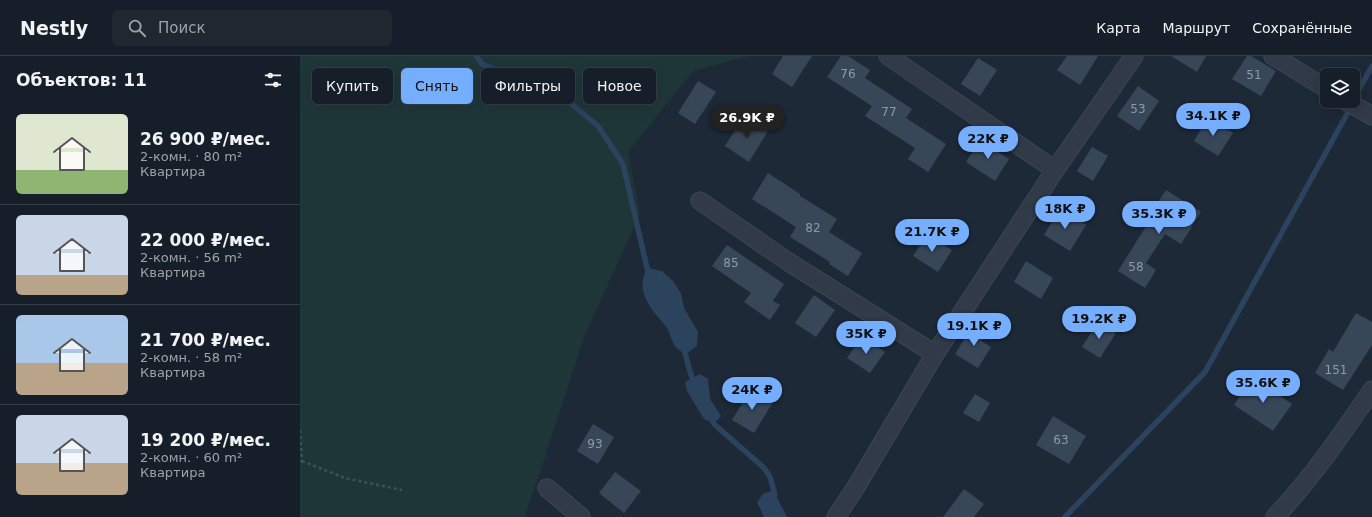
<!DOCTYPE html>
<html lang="ru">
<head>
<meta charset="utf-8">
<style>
	body { margin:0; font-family:"DejaVu Sans",sans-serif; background:#1f2731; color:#f1f3f6; height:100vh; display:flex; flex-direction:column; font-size:15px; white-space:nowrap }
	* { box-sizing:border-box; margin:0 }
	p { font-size:13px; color:#9ea2a8 }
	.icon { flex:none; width:22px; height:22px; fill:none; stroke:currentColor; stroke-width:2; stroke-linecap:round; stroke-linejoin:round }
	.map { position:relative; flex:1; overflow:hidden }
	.panel { display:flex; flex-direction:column; background:#161f29; width:300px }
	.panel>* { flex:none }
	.hud { position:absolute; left:12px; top:12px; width:380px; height:36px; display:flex; gap:8px }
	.controls { position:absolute; left:1020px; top:12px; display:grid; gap:8px }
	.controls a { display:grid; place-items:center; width:40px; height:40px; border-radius:6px; background:#161f29; box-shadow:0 4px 16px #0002,0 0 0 1px #353d46; font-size:20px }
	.price { position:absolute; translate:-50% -34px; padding:0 9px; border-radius:14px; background:#75adff; color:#111; font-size:13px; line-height:26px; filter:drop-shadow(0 1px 2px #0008) }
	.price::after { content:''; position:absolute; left:50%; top:24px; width:12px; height:9px; margin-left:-6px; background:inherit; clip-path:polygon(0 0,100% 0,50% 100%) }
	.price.selected { background:#222; color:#fff }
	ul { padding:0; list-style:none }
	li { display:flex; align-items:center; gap:12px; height:100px; padding:0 16px }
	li+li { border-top:1px solid #353d46 }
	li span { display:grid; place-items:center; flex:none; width:112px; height:80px; border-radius:6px; color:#555 }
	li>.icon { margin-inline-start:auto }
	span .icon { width:48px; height:48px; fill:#fffc; stroke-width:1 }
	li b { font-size:17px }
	h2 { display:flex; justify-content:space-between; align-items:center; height:48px; padding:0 16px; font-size:17px }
	.chip { padding:0 14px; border-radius:6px; background:#161f29; box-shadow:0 4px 16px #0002,0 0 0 1px #353d46; font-size:14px; line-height:36px }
	.chip.selected { background:#75adff; color:#111 }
	header { display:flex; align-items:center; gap:24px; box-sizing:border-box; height:56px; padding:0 20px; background:#161f29; border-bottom:1px solid #353d46 }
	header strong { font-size:19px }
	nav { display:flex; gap:22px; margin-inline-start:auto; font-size:14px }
	.search { width:280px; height:36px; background:#1f2731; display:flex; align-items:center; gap:10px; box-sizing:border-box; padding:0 14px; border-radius:6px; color:#9ea2a8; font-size:15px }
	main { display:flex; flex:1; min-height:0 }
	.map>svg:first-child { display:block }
</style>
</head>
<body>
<header>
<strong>Nestly</strong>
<div class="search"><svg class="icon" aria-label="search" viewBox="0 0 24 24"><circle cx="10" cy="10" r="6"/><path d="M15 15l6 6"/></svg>Поиск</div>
<nav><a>Карта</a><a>Маршрут</a><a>Сохранённые</a></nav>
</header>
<main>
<section class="panel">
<h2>Объектов: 11<svg class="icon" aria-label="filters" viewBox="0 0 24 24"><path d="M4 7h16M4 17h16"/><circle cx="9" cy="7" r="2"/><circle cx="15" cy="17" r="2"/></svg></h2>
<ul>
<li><span style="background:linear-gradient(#dfe7d0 70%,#8fb573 0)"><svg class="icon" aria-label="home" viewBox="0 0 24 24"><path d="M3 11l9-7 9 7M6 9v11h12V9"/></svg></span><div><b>26 900 ₽/мес.</b><p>2-комн. · 80 m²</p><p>Квартира</p></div></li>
<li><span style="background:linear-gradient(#c9d6e8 75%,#b9a48a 0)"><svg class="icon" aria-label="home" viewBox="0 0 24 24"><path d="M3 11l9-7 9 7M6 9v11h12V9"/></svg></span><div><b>22 000 ₽/мес.</b><p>2-комн. · 56 m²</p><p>Квартира</p></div></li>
<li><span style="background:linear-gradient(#a9c7e8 60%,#b9a48a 0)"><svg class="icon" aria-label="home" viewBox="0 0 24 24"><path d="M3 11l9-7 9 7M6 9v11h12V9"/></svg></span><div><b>21 700 ₽/мес.</b><p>2-комн. · 58 m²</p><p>Квартира</p></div></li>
<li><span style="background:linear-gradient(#c9d6e8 60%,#b9a48a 0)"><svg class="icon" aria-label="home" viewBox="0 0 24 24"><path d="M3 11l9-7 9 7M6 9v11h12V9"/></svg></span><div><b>19 200 ₽/мес.</b><p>2-комн. · 60 m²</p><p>Квартира</p></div></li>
</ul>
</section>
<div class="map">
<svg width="1072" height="461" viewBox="0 0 1072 461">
	<rect width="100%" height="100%" fill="#1d2937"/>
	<path fill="#1f3638" d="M0,0h448l-55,15 -65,81 12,62 -56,123 -45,138 -15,42h-224z"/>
	<g fill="#2c435e">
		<path d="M347,212l15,3 11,10 8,12 3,15 14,24 -1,14 -11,8c-4,-2 -10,-5 -12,-9 -3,-6 -4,-12 -7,-17 -15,-19 -33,-35 -20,-60z"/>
		<path d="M400,318l8,5 2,20 11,17 -7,8 -10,-5 -17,-28 -2,-9z"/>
		<path d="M473,434l14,27h-23l-7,-15 6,-8z"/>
	</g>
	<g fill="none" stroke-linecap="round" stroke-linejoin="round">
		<g stroke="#2c435e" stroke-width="5.5">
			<path d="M176,0l6,8 40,18 41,15 35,29 25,38 24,104 3,6"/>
			<path d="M1057,37l15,-27"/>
			<path d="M383,291c5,13 6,26 12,38"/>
			<path d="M411,361l3,7 50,44 6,9 5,18"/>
			<path d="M765,461l140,-145 142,-258"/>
		</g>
	</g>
	<g fill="#384758">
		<path d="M483,0h29l-20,31 -20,-13z"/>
		<path d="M541,0h7l22,14 -5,8 47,31 -6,9 40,26 -18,28 -20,-13 7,-11 -50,-32 7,-10 -45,-29z"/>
		<path d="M767,0h31l-18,29 -23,-15z"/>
		<path d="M871,0h35l-9,16z"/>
		<path d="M947,0h4l25,15 -15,25 -29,-17z"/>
		<path d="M678,2l19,12 -17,26 -19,-12z"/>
		<path d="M398,25l18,11 -21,32 -17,-11z"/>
		<path d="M838,30l21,15 -20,30 -22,-15z"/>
		<path d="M444,60l24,15 -19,31 -24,-16z"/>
		<path d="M908,62l25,15 -15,23 -24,-15z"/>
		<path d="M680,84l29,19 -14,22 -29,-19z"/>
		<path d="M792,91l16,9 -15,25 -16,-10z"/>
		<path d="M468,117l32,21v2l37,23 -8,13 33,21 -14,23 -19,-12 1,-2 -40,-25 6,-10 -44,-28z"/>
		<path d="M866,134l35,22 -20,32 -16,-10 -19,29 10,7 -11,18 -27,-17 30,-48 -3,-1z"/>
		<path d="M760,152l26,17 -16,26 -26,-16z"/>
		<path d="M627,178l25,16 -14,22 -25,-16z"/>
		<path d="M427,189l57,39 -11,17 7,4 -10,15 -26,-18 7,-9 -39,-27z"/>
		<path d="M726,205l27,17 -12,21 -27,-17z"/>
		<path d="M514,239l21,15 -19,27 -21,-14z"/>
		<path d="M1056,257l16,9v23l-29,45 -28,-17 14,-24 4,3z"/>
		<path d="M798,266l18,11 -16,25 -18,-11z"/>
		<path d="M673,269l13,8 -5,8 10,6 -13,21 -23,-14z"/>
		<path d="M562,280l23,16 -15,21 -23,-15z"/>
		<path d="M953,321l39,27 -19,27 -39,-26z"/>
		<path d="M451,333l22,13 -19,31 -22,-13z"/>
		<path d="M675,338l15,9 -11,19 -16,-9z"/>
		<path d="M753,360l33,20 -17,28 -33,-19z"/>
		<path d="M293,368l21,13 -16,27 -21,-13z"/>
		<path d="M315,416l26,19 -17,22 -25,-20z"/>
		<path d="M664,433l20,15 -10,13h-31z"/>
	</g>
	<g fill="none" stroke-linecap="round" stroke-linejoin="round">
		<g stroke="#4b5563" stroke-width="19">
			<g id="minor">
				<path d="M588,0l167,114"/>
				<path d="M973,0l54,33"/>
				<path d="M1046,45l26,15"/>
				<path d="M400,145l87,60 148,93"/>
				<path d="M247,432l34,29"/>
				<path d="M536,461l20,-30 79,-133 120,-184 79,-114"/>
				<path d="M975,461c37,-39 67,-83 97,-127"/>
			</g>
		</g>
		<g stroke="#3c5356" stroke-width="2.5" stroke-dasharray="3 3" stroke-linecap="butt">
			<path d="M0,374l2,31 -2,4"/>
			<path d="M2,405l43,17 57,12"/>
		</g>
		<use href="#minor" stroke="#303a48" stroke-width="18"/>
	</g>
	<g text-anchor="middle" stroke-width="3" stroke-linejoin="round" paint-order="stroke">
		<g font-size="12" fill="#8e9aaa">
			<text x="548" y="22">76</text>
			<text x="954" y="23">51</text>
			<text x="838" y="57">53</text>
			<text x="589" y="60">77</text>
			<text x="513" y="176">82</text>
			<text x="431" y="211">85</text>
			<text x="836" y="215">58</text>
			<text x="1036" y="318">151</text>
			<text x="761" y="388">63</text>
			<text x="295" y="392">93</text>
		</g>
	</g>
</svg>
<div class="controls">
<a><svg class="icon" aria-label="layers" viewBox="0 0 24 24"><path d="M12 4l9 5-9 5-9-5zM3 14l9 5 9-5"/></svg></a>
</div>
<b class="price" style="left:913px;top:81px">34.1K ₽</b>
<b class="price selected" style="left:447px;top:83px">26.9K ₽</b>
<b class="price" style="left:688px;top:104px">22K ₽</b>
<b class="price" style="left:765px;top:174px">18K ₽</b>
<b class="price" style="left:859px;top:179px">35.3K ₽</b>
<b class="price" style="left:632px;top:197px">21.7K ₽</b>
<b class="price" style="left:799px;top:284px">19.2K ₽</b>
<b class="price" style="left:674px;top:291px">19.1K ₽</b>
<b class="price" style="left:566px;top:299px">35K ₽</b>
<b class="price" style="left:963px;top:348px">35.6K ₽</b>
<b class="price" style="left:452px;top:355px">24K ₽</b>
<div class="hud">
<a class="chip">Купить</a>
<a class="chip selected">Снять</a>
<a class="chip">Фильтры</a>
<a class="chip">Новое</a>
</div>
</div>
</main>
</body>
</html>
